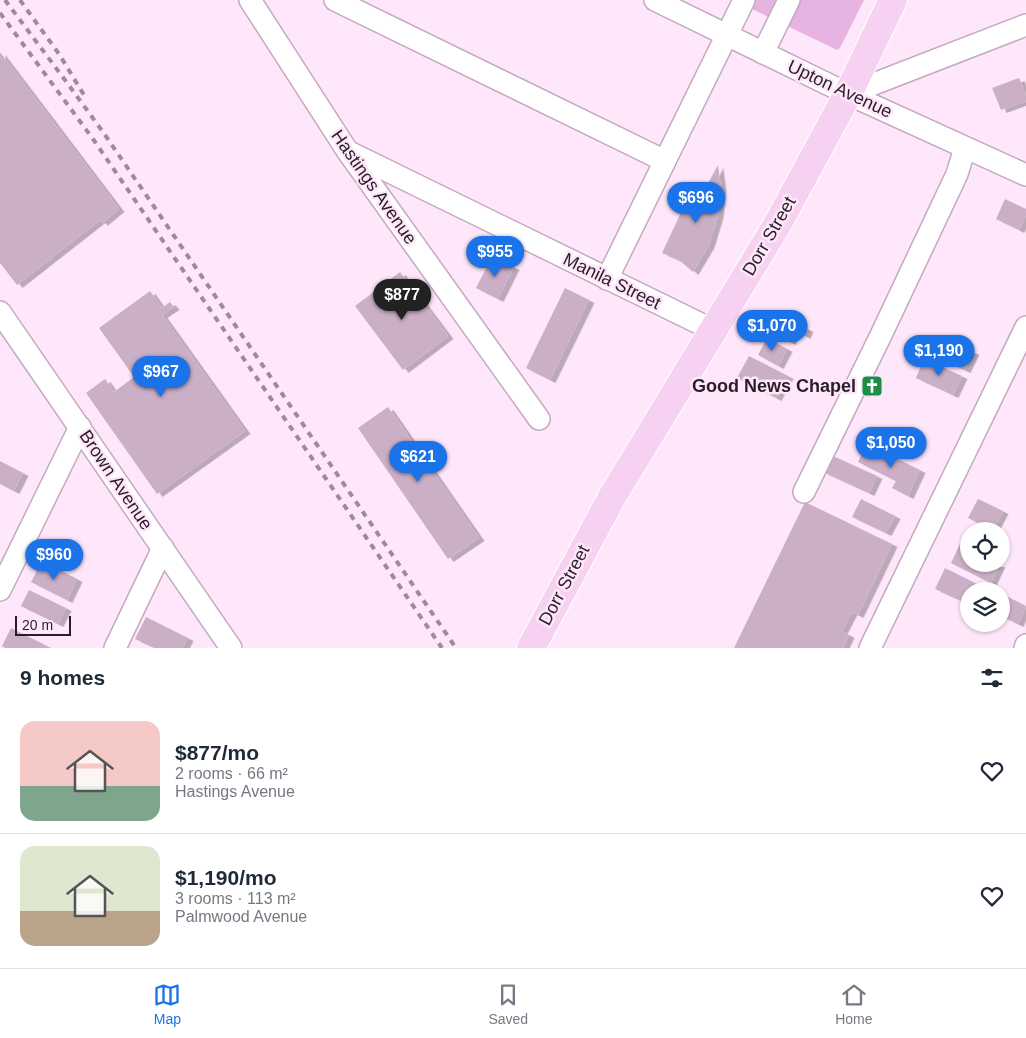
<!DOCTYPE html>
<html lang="en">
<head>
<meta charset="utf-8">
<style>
	body { margin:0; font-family:Arial,sans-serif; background:#f6f6f7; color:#1f2937; height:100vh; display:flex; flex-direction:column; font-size:19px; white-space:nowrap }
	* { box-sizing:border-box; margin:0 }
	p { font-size:16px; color:#747a83 }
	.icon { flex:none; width:28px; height:28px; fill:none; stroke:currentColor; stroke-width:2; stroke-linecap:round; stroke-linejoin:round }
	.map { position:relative; height:648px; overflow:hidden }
	.drawer { display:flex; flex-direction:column; background:#fff; flex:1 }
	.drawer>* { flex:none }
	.tools { position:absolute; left:960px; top:522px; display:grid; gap:10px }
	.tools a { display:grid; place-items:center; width:50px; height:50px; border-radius:50%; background:#fff; box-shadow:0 1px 4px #0004; font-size:25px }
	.scale { position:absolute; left:15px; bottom:12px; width:56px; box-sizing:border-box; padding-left:5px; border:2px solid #291e27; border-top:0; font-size:14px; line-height:18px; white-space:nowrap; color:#291e27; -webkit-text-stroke:4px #ffe7fb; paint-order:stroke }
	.price { position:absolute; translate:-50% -42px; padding:0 11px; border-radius:18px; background:#1a73e8; color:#fff; font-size:16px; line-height:32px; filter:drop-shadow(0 1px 2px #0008) }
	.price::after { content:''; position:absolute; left:50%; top:30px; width:15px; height:11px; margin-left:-8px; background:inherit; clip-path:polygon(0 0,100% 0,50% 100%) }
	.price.current { background:#222; color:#fff }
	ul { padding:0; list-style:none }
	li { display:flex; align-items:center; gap:15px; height:125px; padding:0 20px }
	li+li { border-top:1px solid #e0e1e3 }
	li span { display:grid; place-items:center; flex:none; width:140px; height:100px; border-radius:15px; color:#555 }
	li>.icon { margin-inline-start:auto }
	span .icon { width:60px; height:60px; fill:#fffc; stroke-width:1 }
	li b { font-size:21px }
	h2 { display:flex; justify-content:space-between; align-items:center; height:60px; padding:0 20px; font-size:21px }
	.menu { display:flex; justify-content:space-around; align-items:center; height:70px; border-top:1px solid #e0e1e3; background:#fff; font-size:14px; color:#747a83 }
	.menu a { display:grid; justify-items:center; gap:2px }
	.menu .current { color:#1a73e8 }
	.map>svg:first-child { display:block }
</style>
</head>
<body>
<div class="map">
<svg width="1026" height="648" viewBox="0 0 1026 648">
	<defs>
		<filter id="shadow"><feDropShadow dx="5.5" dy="3" stdDeviation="0" flood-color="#0004"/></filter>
	</defs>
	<rect width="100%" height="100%" fill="#ffe7fb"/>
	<path fill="#e7b3e0" d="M751,0h113l-24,48 -3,2 -89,-43z"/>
	<g fill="#cbafc7" filter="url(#shadow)">
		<path d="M0,52l119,157 -17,14 -2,-3 -83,65 -17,-22z"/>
		<path d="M1019,78l7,17v6l-25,9 -9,-22z"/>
		<path d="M718,165l3,23 -3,27 -9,30 -16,27 -14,-12 -17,-7 31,-66h13z"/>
		<path d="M1005,199l21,10v5l-7,16 -23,-11z"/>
		<path d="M492,257l22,10 -16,32 -22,-11z"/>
		<path d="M400,272l48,64 -45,34 -48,-64z"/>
		<path d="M565,288l24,12 -39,80 -24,-12z"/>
		<path d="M150,291l12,17 8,-6 4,5 -12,8 83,116 -88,63 -71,-101 19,-14 9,13 20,-15 -35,-49z"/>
		<path d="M771,311l37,18 -3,7 -9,-5 -6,11 -27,-14z"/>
		<path d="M939,336l35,16 -9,18 -35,-16z"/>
		<path d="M767,338l20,11 -9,17 -20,-11z"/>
		<path d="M749,356l39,20 -12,22 -39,-20z"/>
		<path d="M924,359l38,17 -9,19 -37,-17z"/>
		<path d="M388,407l91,131 -31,21 -90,-131z"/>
		<path d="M867,444l53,26 -12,26 -16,-8 4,-7 -38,-19z"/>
		<path d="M831,455l46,21 -8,17 -46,-21z"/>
		<path d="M0,461l23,12 -9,18 -14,-7z"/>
		<path d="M861,499l34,17 -9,17 -34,-16z"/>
		<path d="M978,499l25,12 -10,19 -25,-12z"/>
		<path d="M805,502l87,42 -34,71 -6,-3 -10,19 7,4 -6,13h-109z"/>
		<path d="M960,544l9,5v15h31l-9,19 -40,-20z"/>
		<path d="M42,561l35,18 -10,21 -36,-18z"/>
		<path d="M945,568l28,14 -9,20 -29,-13z"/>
		<path d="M29,590l37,18 -8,16 -37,-18z"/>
		<path d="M1008,597l18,9 -8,18 -17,-8v-5z"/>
		<path d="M146,617l42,21 -5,10h-28l-20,-9z"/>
		<path d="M11,628l40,20h-46l-3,-2z"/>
	</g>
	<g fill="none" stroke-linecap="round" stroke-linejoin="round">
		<g stroke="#c4a9c1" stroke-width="24">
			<g id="minor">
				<path d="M250,0l98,152 191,267"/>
				<path d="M335,0l330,161"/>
				<path d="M655,0l193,94 178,81"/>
				<path d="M763,53l26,-53"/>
				<path d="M848,94l178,-69"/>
				<path d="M351,153l362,177"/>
				<path d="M607,279l137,-279"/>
				<path d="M0,312l231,336"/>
				<path d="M804,492l77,-157 76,-161 8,-26"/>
				<path d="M0,590l80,-163"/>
				<path d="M115,648l48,-100"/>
				<path d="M870,648l156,-321"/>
				<path d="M1025,648l1,-3"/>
			</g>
		</g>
		<g stroke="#fff" stroke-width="30">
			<path id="major" d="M531,648l81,-151 165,-272 71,-131 45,-94"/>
		</g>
		<use href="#minor" stroke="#fff" stroke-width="21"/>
		<use href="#major" stroke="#f6d1f1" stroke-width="28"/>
		<g stroke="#9d8b9a" stroke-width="4" stroke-dasharray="6 6" stroke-linecap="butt">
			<path d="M5,0l60,80 38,52 353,516"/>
			<path d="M20,0l39,54 25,41"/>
			<path d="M0,13l93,126 349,509"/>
		</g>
	</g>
	<defs>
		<g id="church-square" transform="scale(1.125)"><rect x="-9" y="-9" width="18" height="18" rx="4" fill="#1d8e48" stroke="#ffe7fb"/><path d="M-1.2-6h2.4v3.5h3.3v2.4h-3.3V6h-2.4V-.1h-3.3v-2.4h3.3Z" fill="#fff"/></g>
	</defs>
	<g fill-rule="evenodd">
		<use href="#church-square" x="872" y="386"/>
	</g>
	<g text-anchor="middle" stroke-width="5" stroke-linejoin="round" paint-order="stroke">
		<g font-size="18" fill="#291e27" stroke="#ffe7fb">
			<text transform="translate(840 89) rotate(25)" y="6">Upton Avenue</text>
			<text transform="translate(374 187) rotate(55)" y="6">Hastings Avenue</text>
			<text transform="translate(769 236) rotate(-60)" y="6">Dorr Street</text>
			<text transform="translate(612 281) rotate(26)" y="6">Manila Street</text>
			<text transform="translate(116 480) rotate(56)" y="6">Brown Avenue</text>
			<text transform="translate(564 585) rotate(-62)" y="6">Dorr Street</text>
		</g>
		<g font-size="18" font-weight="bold" fill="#291e27" stroke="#ffe7fb" text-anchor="end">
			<text x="856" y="392">Good News Chapel</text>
		</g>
	</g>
</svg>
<div class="tools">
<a><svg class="icon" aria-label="locate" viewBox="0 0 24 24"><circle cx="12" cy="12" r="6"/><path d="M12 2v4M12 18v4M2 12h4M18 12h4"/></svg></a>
<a><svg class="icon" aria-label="layers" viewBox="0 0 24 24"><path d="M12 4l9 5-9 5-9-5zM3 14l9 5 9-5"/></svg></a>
</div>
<div class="scale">20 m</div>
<b class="price" style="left:696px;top:224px">$696</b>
<b class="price" style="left:495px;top:278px">$955</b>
<b class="price current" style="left:402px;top:321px">$877</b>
<b class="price" style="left:772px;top:352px">$1,070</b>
<b class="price" style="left:939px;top:377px">$1,190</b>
<b class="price" style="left:161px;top:398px">$967</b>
<b class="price" style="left:891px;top:469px">$1,050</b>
<b class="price" style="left:418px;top:483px">$621</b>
<b class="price" style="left:54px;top:581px">$960</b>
</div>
<section class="drawer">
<h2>9 homes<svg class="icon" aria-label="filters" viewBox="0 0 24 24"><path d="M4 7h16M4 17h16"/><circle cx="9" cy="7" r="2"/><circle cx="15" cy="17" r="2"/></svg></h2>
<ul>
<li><span style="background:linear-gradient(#f6c9c9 65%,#7fa58c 0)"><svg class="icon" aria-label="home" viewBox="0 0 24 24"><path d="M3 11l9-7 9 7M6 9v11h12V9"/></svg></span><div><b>$877/mo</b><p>2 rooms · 66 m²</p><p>Hastings Avenue</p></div><svg class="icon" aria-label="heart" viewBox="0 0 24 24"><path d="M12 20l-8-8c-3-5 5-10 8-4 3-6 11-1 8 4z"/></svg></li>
<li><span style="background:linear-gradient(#dfe7d0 65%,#b9a48a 0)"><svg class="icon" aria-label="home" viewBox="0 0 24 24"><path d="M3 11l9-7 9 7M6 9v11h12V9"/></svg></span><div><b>$1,190/mo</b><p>3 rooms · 113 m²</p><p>Palmwood Avenue</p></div><svg class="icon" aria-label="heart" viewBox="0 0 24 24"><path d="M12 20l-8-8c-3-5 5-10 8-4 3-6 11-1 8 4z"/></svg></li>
</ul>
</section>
<nav class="menu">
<a class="current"><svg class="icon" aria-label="map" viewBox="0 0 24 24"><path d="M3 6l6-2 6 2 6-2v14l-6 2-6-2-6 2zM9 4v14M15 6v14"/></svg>Map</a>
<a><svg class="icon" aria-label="saved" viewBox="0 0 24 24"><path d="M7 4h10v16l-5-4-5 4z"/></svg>Saved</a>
<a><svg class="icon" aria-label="home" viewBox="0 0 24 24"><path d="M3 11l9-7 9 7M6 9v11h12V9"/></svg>Home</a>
</nav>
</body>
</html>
